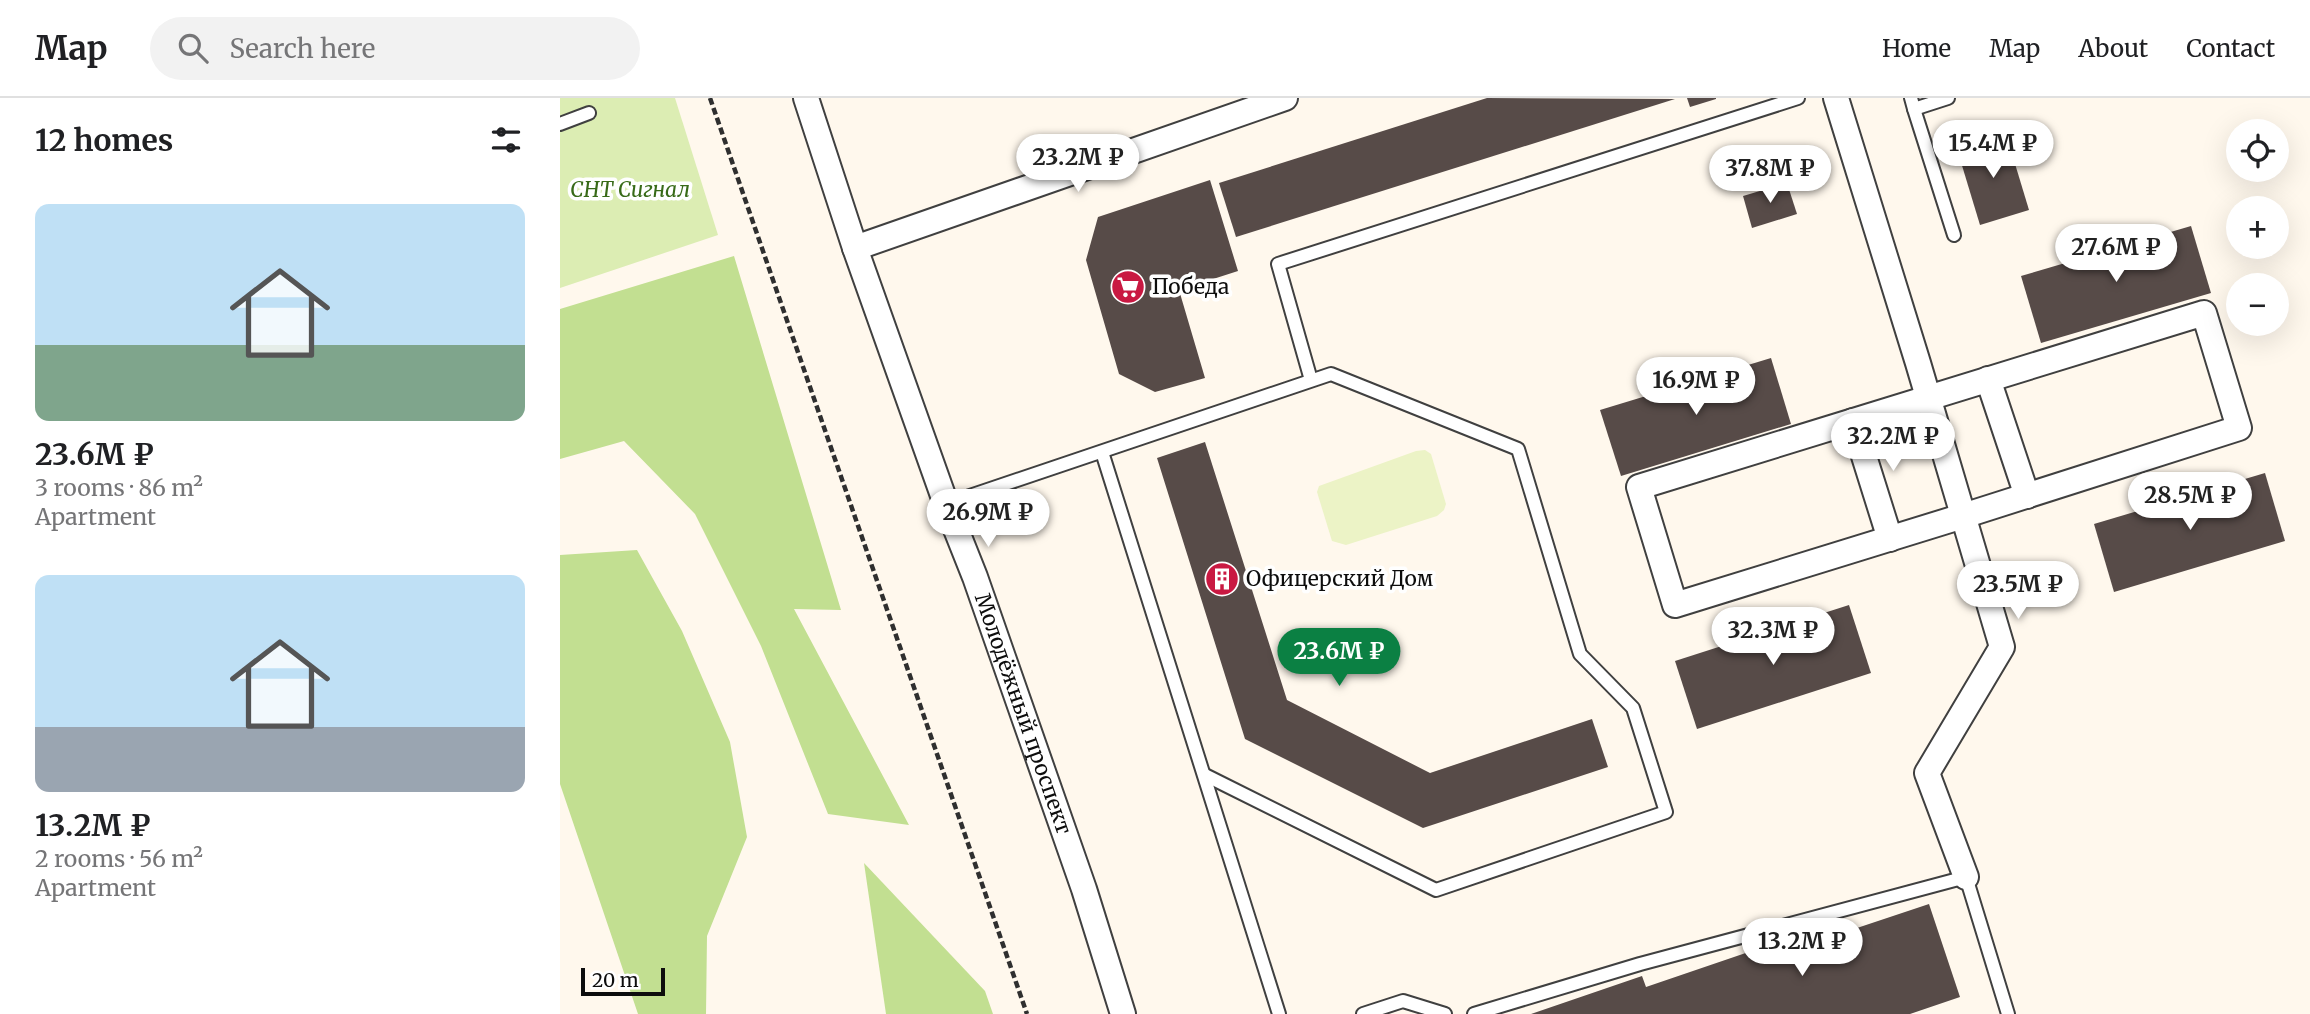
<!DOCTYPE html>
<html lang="en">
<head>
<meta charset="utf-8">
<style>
	body { margin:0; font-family:Merriweather,serif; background:#f2f2f2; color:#202124; height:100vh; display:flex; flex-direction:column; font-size:26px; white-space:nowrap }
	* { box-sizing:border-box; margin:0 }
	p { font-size:23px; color:#757577 }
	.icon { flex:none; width:38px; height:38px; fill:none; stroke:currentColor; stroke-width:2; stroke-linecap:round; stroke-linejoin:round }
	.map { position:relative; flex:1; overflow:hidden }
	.panel { display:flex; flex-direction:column; background:#fff; width:560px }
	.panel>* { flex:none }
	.fabs { position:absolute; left:1666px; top:21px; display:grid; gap:14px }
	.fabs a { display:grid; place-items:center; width:63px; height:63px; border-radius:50%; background:#fff; box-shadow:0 7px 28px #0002; font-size:35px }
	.scale { position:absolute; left:21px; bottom:18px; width:84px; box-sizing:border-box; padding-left:7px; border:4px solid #0d0d0d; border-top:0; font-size:19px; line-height:24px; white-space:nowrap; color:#0d0d0d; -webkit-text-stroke:5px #fff; paint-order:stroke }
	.price { position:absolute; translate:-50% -60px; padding:0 16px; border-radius:24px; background:#fff; color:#222; font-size:23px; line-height:46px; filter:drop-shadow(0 2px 4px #0008) }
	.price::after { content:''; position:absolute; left:50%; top:42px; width:21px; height:16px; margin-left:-10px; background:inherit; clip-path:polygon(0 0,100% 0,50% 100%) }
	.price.current { background:#0b8043; color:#fff }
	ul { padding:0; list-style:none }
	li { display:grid; align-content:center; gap:14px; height:371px; padding:0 35px }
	li span { display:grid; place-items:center; height:217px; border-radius:14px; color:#555 }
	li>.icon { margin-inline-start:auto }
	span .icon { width:126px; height:126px; fill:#fffc; stroke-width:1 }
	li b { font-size:30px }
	h2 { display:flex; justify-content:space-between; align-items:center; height:84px; padding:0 35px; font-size:30px }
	header { display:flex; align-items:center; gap:42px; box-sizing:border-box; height:98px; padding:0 35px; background:#fff; border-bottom:2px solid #e0e0e0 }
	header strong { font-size:33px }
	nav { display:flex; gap:38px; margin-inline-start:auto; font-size:24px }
	.search { width:490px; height:63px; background:#f2f2f2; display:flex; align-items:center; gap:18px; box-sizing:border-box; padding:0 24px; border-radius:38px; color:#757577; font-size:26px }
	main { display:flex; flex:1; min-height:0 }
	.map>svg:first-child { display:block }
</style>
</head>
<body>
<header>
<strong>Map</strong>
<div class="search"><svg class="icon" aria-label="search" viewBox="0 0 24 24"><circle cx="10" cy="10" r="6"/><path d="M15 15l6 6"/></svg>Search here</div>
<nav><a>Home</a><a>Map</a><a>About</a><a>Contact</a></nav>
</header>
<main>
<section class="panel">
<h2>12 homes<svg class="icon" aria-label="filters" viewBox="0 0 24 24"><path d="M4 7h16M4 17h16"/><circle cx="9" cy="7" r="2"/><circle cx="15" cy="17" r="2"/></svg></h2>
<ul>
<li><span style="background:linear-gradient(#bfe0f5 65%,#7fa58c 0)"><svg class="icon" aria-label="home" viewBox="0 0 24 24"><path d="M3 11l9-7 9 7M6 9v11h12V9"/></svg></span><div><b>23.6M ₽</b><p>3 rooms · 86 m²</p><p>Apartment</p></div></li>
<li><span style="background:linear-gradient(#bfe0f5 70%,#9aa5b1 0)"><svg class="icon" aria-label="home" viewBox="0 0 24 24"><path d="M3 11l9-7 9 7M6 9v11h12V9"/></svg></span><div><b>13.2M ₽</b><p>2 rooms · 56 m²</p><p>Apartment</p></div></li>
</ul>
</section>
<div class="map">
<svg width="1750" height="916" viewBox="0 0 1750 916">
	<rect width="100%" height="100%" fill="#fff8ed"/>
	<path fill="#dcedb3" d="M0,0h115l43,137 -158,53z"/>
	<g fill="#c2df91">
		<path d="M174,158l107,354 -47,-1 115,216 -81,-11 -67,-168 -66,-132 -71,-73 -64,18v-150z"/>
		<path d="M77,452l45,81 48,111 17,95 -40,99 -1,78h-68l-78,-230v-229z"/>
		<path d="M304,765l121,128 8,23h-107z"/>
	</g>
	<path fill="#ecf3c6" d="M865,352l6,4 15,50 -2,6 -7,6 -91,29 -14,-4 -15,-49 2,-6 97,-35z"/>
	<g fill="#574b48">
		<path d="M927,0l188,1 -439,138 -17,-54z"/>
		<path d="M1127,0h29v1l-26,8z"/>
		<path d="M1446,36l23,76 -49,15 -23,-76z"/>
		<path d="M650,82l28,91 -59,19 26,88 -50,14 -36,-18 -33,-114 12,-43z"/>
		<path d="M1227,85l10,31 -45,14 -9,-32z"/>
		<path d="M1631,128l20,67 -170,50 -20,-67z"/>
		<path d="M1211,260l20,66 -170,52 -21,-66z"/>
		<path d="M645,344l82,258 143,73 162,-54 16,48 -185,61 -178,-89 -88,-281z"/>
		<path d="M1705,375l20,68 -171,51 -20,-68z"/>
		<path d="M1289,507l22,68 -174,56 -22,-68z"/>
		<path d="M1369,806l31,93 -50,17h-379l111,-38 4,11 129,-44 4,11z"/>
	</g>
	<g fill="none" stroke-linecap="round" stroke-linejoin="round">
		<g stroke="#404040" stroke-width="16">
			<g id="service">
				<path d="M1351,0l3,11 34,-11"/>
				<path d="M1354,11l40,126"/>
				<path d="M0,26l29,-11"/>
				<path d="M751,282l-33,-116 520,-166"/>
				<path d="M542,354l177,562"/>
				<path d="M386,406l385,-130 187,75 62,205 53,54 33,104 -230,78 -231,-115"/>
				<path d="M803,916l40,-13 42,13"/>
				<path d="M914,916l166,-50 326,-87 42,137"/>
			</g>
		</g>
		<g stroke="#404040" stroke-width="28">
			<g id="minor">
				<path id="s1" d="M246,0l49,150 91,256 29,73 109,312 39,125"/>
				<path d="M1276,0l82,265 84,284 -75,126 39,104"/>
				<path d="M295,150l430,-150"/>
				<path d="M1644,215l35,115 -276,88 -288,89 -36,-118z"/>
				<path d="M1428,281l39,117"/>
				<path d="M1293,323l37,118"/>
			</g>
		</g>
		<path stroke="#2f2f2f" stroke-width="4.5" stroke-dasharray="7 3.5" stroke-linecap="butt" d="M150,0l317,916"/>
		<use href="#service" stroke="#fff" stroke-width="12"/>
		<use href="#minor" stroke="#fff" stroke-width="24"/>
	</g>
	<defs>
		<g id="supermarket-disc" transform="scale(1.75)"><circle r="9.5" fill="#c91942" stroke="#fff"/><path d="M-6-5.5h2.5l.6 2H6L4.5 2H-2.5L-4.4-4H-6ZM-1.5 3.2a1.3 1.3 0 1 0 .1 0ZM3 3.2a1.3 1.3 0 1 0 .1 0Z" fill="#fff"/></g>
		<g id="building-disc" transform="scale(1.75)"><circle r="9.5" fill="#c91942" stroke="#fff"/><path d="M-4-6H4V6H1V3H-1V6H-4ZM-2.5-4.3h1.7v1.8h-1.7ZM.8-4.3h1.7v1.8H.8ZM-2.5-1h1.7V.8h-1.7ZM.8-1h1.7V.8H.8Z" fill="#fff"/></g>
	</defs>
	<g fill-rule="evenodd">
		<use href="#supermarket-disc" x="568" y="189"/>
		<use href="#building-disc" x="662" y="481"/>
	</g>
	<g text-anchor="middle" stroke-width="7" stroke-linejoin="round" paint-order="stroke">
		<g font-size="21" font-style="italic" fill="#386a18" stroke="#fff">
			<text x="70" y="99">СНТ Сигнал</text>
		</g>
		<g font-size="21" fill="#0d0d0d" stroke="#fff" text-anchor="start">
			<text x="592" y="196">Победа</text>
			<text x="686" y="488">Офицерский Дом</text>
		</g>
		<g font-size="21" fill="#0d0d0d" stroke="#fff">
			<text dy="7" stroke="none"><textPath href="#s1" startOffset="653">Молодёжный проспект</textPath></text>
		</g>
	</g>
</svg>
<div class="fabs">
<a><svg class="icon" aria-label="locate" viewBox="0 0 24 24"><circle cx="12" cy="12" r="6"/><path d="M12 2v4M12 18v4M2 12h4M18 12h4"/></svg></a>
<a>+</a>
<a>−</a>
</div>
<div class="scale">20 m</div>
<b class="price" style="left:1433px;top:82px">15.4M ₽</b>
<b class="price" style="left:518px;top:96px">23.2M ₽</b>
<b class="price" style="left:1210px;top:107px">37.8M ₽</b>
<b class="price" style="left:1556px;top:186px">27.6M ₽</b>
<b class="price" style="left:1136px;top:319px">16.9M ₽</b>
<b class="price" style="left:1333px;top:375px">32.2M ₽</b>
<b class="price" style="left:1630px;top:434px">28.5M ₽</b>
<b class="price" style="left:428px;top:451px">26.9M ₽</b>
<b class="price" style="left:1458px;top:523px">23.5M ₽</b>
<b class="price" style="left:1213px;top:569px">32.3M ₽</b>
<b class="price current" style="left:779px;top:590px">23.6M ₽</b>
<b class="price" style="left:1242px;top:880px">13.2M ₽</b>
</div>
</main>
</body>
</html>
